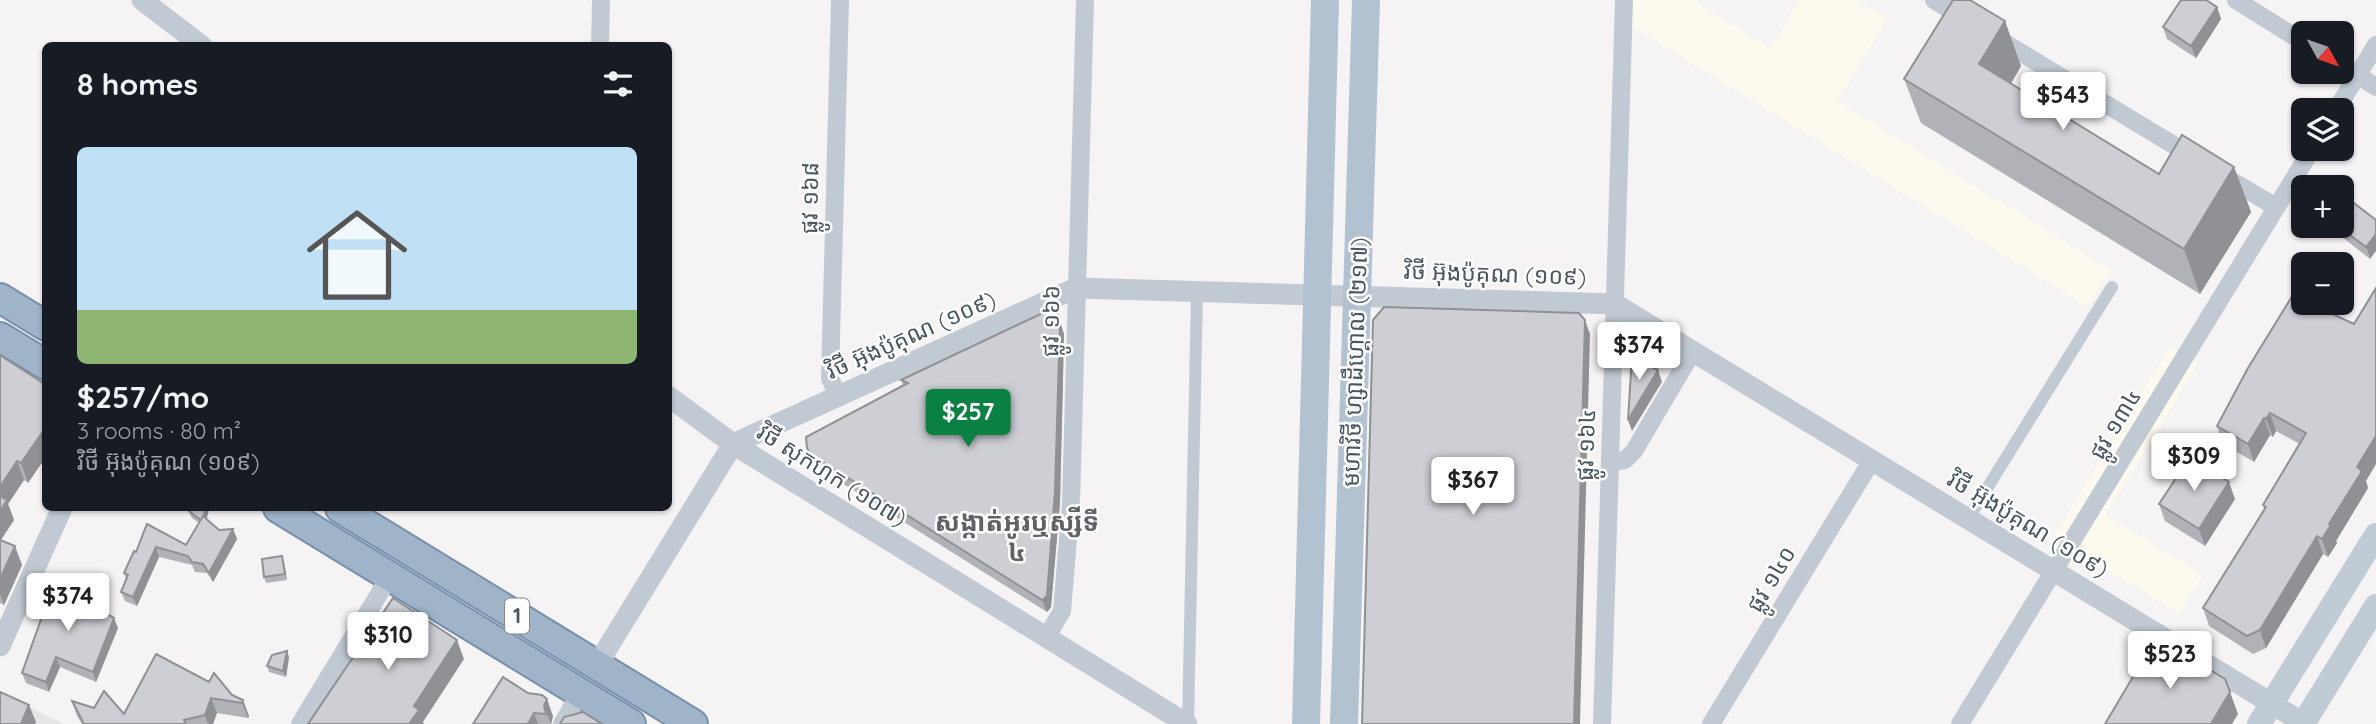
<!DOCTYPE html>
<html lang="en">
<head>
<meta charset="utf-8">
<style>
	body { margin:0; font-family:Quicksand,"Noto Sans Khmer",sans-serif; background:#20242c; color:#f1f3f6; height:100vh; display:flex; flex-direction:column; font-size:26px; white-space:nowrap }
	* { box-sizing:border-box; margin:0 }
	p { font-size:23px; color:#9ea1a6 }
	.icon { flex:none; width:38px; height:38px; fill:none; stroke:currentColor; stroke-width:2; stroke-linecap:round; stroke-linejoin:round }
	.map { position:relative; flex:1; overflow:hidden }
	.side { position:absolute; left:42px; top:42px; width:630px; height:469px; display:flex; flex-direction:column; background:#171b24; border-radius:10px; box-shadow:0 2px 5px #0004 }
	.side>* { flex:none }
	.needle { width:46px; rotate:130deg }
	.buttons { position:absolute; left:2291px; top:21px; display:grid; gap:14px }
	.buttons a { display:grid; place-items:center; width:63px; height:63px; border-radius:10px; background:#171b24; box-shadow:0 2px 5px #0004; font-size:35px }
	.price { position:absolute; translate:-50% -60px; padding:0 16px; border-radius:7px; background:#fff; color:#222; font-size:23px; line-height:46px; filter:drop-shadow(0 2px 4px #0008) }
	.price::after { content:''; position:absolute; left:50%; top:42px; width:21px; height:16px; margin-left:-10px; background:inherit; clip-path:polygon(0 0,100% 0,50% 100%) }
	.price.current { background:#0b8043; color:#fff }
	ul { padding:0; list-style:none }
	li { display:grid; align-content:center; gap:14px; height:371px; padding:0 35px }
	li+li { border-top:2px solid #363941 }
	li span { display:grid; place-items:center; height:217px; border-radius:10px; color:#555 }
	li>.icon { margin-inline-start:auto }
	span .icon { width:126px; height:126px; fill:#fffc; stroke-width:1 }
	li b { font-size:30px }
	h2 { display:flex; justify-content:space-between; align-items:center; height:84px; padding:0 35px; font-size:30px }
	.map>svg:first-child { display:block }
</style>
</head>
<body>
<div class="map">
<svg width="2376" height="724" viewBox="0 0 2376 724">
	<rect width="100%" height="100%" fill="#f5f3f3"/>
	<g fill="#fdf9ef">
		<path d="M1631,0h62l77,48 30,-48h58l30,19 -51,82 274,169 -23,37 -457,-281z"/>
		<path d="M2170,347l28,17 -92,151 97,60 -23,39 -127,-77z"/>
	</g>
	<path fill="#e6e4e5" d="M10,698l54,26h-64z"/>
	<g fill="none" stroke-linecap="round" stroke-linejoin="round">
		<g stroke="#7690ad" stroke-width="32">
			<g id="trunk">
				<path d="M0,298l46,28"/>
				<path d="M0,337l46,28"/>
				<path d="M278,508l353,216"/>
				<path d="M340,508l353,216"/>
			</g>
		</g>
		<g stroke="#c1cad2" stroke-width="12">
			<path d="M1968,519l144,-232"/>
			<path d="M1188,724l9,-432"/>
		</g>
		<g stroke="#c1cad2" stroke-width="18">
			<path d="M1934,0l34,21"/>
			<path d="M2236,0l67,42"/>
			<path d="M1995,37l200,121"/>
			<path d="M600,46l1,-46"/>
			<path d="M2342,65l34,22"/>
			<path d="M2336,110l40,-65"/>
			<path d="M2222,175l54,32"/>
			<path d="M838,396l-8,-18 10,-378"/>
			<path d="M1610,462l15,-2 9,-9 59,-100"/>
			<path d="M1046,638l16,-27 9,-108 14,-503"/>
			<path d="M300,724l90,-148"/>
			<path d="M562,724l18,-31"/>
			<path d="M1602,724l22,-724"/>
			<path d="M1711,724l161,-264"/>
			<path d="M1960,724l352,-575"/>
		</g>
		<g stroke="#c1cad2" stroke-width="21">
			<path d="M142,0l60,46"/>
			<path d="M668,396l65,48 454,280"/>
			<path d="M0,646l62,-138"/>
			<path d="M597,665l136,-221 343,-156 539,16 690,420"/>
		</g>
		<g stroke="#c1cbd6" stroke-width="24">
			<path d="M2259,724l117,-189"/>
			<path d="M2303,724l73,-118"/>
		</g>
		<g stroke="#b3c2d1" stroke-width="28">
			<path d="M1306,724l19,-724"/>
			<path d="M1344,724l22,-724"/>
		</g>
		<use href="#trunk" stroke="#9fb4c9" stroke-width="28"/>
	</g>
	<g fill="#b0b2b7">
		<path d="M2217,7l4,12 -25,39 -29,-19 -4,-12z"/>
		<path d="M2021,66l-10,18 148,90 75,-7 17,45 -51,82 -279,-171 -17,-44z"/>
		<path d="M2350,200l20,59 -33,-26 -3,-7h8z"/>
		<path d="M2331,304l4,11 31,166 2,7 -32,53 1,2 -9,14 -5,-3 -57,94 -13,6 -44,-28 -6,-18 61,-99 -1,-4 37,-61 -24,-13 -3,6 -3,-2 -16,27 -31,-18 -6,-18z"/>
		<path d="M1064,334l-4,168 -9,105 -4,5 -232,-146 -4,-7 -4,-11 96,-63 -2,-5z"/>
		<path d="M0,355l28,128 -4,-3 -16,24 6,16 -13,20 21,25 -18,40 -4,-2z"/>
		<path d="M2235,499l-30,47 -40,-25 -6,-17z"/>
		<path d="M187,508h21l-2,11 13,11 14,-1 4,10 -24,43 -6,-9 -12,-1 -3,-7 -33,-8 -22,49 -12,-5 -4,-9 5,-13 -2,-6 12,-21 11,-28 39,21 13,-22 -7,-5z"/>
		<path d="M284,562l3,18 -21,3 -2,-6z"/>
		<path d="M94,604l-1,2 25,22 -22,54 -36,-15 -11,25 -23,-9 -4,-10z"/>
		<path d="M289,657l-3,20 -17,-5 -2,-6z"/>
		<path d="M503,677l50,39 -2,8h-78z"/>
		<path d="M232,695l11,5 6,16 -1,2 -31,-5 -4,11h-131l-5,-8 -5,-15 22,7 30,6z"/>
	</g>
	<g fill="#909195">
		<path d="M2217,7l4,12 -25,39 -5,-12z"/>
		<path d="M2005,21l16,45 -26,43 -16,-45z"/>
		<path d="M2234,167l17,45 -51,82 -16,-45z"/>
		<path d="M2376,234v17l-6,8 -4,-12z"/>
		<path d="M2331,304l6,17 -11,-10z"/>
		<path d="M1058,315l6,19 -4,168 -9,105 -4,5 -5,-12z"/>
		<path d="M1585,320l5,14 -10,390h-6z"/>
		<path d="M1658,370l4,12 -30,49 -4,-11z"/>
		<path d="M2270,413l6,18 -3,6 -7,-18z"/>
		<path d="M2264,418l6,17 -16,27 -6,-18z"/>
		<path d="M46,427v30l-18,26 -7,-20z"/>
		<path d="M2376,436v28l-10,17 2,7 -32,53 1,2 -9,14 -6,-18 35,-72z"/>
		<path d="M17,461l7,19 -16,24 6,16 -14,21v-54z"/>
		<path d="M2229,482l6,17 -30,47 -6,-17z"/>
		<path d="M206,508h2l1,1 -4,18 -2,-6z"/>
		<path d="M233,529l4,10 -24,43 -4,-9z"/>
		<path d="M2317,536l6,18 -57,94 -6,-18z"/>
		<path d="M15,546l7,19 -18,40 -4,-11v-15z"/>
		<path d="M156,547l3,10 -22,49 -4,-9z"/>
		<path d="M282,556l2,6 3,18 -2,-6z"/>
		<path d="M90,594l4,10 -4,8 -4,-10z"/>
		<path d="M114,618l4,10 -22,54 -3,-10z"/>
		<path d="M457,640l7,19 -41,63 1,2h-15l5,-18z"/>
		<path d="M287,651l2,6 -3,20 -3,-6z"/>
		<path d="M56,657l4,10 -11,25 -3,-10z"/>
		<path d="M2230,692l8,22 -6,10h-21z"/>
		<path d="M211,698l6,15 -4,11h-5l-3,-9z"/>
		<path d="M547,699l6,17 -2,8 -7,-18z"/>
		<path d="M243,700l6,16 -1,2 -6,-15z"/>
		<path d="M29,705l7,17 -1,2h-14z"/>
		<path d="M534,713l4,11h-10z"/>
	</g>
	<g fill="#cdcfd5" stroke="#909195" stroke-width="2">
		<path d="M1953,0h17l35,21 -26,43 180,110 23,-39 52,32 -50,82 -280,-170z"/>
		<path d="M2181,0h25l11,7 -26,39 -28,-19z"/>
		<path d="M2350,200l26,20v14l-10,13 -28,-21h4v-16z"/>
		<path d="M2299,285l4,3v15h26l2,1 -5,7 28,13 22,-36v148l-19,31 5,4 -33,53 2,1 -9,14 -5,-3 -57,94 -13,6 -44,-28 63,-101 -3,-2 43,-72 -36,-20 -4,6 -2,-1 -16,26 -31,-18 31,-58z"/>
		<path d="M1384,307l195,6 6,7 -11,404h-212l11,-404z"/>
		<path d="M1049,310l9,5 2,7 -5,169 -8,105 -5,4 -232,-146 -3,-6 -1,-11 102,-54 -7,-3z"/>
		<path d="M0,355l46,30v42l-25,36 -4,-2 -17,26z"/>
		<path d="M1632,357l26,13 -30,50z"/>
		<path d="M2190,457l39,25 -30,47 -40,-25z"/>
		<path d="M0,496l7,4 -7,11z"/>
		<path d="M187,508h19l-3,9 -2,3 -11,-8z"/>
		<path d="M203,516l16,14 14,-1 -24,44 -6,-9 -11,-2 -4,-6 -32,-9 -23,50 -12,-5 7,-17 -4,-2 10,-22 2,1 11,-28 39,21z"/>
		<path d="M0,540l15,6 -15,33z"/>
		<path d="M282,556l3,18 -21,3 -2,-18z"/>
		<path d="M60,579l30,15 -4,8 28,16 -21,54 -37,-15 -10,25 -24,-9 22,-62z"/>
		<path d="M393,598l64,42 -43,66 5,4 -10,14h-101z"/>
		<path d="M2156,638l69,41 5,13 -19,32h-106z"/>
		<path d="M287,651l-4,20 -16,-5 5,-11z"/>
		<path d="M156,654l53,28 5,-9 18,22 11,5 -1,3 -31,-5 -6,17 -21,5 2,4h-102l-12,-23 22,7 10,-17 20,23z"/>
		<path d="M503,677l25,16 14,2 5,4 -3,7 2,8 -12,-1 -6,11h-55z"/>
		<path d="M0,692l29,13 -8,19h-21z"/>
		<path d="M583,712l19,12h-42l4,-7z"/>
	</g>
	<g text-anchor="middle" stroke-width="5" stroke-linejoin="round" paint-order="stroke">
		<rect fill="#fff" stroke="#808990" stroke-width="2" x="505" y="598.5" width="24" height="35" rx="5"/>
		<g font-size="21" font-weight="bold" fill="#4a5661">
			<text x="517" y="623">1</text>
		</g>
		<g font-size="23" fill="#4a5661" stroke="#fff">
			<text transform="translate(810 198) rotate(-89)" y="8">ផ្លូវ ១៦៨</text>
			<text transform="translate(1495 274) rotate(2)" y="8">វិថី អ៊ុងប៉ូគុណ (១០៩)</text>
			<text transform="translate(1051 321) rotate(-89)" y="8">ផ្លូវ ១៦៦</text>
			<text transform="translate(911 335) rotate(-24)" y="8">វិថី អ៊ុងប៉ូគុណ (១០៩)</text>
			<text transform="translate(1355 362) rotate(-88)" y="8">មហាវិថី ហ្សាដឹហ្គោល (២១៧)</text>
			<text transform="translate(2115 424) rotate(-59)" y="8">ផ្លូវ ១៣៤</text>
			<text transform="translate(1586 445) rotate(-88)" y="8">ផ្លូវ ១៦៤</text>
			<text transform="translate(832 475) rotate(32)" y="8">វិថី សុកហុក (១០៧)</text>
			<text transform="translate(2028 524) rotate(31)" y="8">វិថី អ៊ុងប៉ូគុណ (១០៩)</text>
			<text transform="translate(1771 579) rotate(-59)" y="8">ផ្លូវ ១៤០</text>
		</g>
		<g font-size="26" font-weight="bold" fill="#5f6368" stroke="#fff">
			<text x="1017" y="531">សង្កាត់អូរឬស្សីទី<tspan x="1017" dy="30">៤</tspan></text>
		</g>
	</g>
</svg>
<div class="buttons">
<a><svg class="needle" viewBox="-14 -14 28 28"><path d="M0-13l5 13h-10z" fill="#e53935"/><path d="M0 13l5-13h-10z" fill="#9ea1a6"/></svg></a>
<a><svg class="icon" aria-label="layers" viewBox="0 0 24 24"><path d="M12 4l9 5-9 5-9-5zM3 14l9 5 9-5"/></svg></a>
<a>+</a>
<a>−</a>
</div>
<b class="price" style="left:2063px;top:132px">$543</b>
<b class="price" style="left:1639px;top:382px">$374</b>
<b class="price current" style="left:968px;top:449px">$257</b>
<b class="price" style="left:2194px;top:493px">$309</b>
<b class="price" style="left:1473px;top:517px">$367</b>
<b class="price" style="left:68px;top:633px">$374</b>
<b class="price" style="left:388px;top:672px">$310</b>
<b class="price" style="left:2170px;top:691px">$523</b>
<section class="side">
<h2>8 homes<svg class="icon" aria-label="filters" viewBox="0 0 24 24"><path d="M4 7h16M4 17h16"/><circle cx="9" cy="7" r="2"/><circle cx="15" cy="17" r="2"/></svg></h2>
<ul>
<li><span style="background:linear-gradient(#bfe0f5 75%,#8fb573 0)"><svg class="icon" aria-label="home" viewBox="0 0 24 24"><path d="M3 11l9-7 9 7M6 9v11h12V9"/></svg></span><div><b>$257/mo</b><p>3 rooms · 80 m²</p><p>វិថី អ៊ុងប៉ូគុណ (១០៩)</p></div></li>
</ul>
</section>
</div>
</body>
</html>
